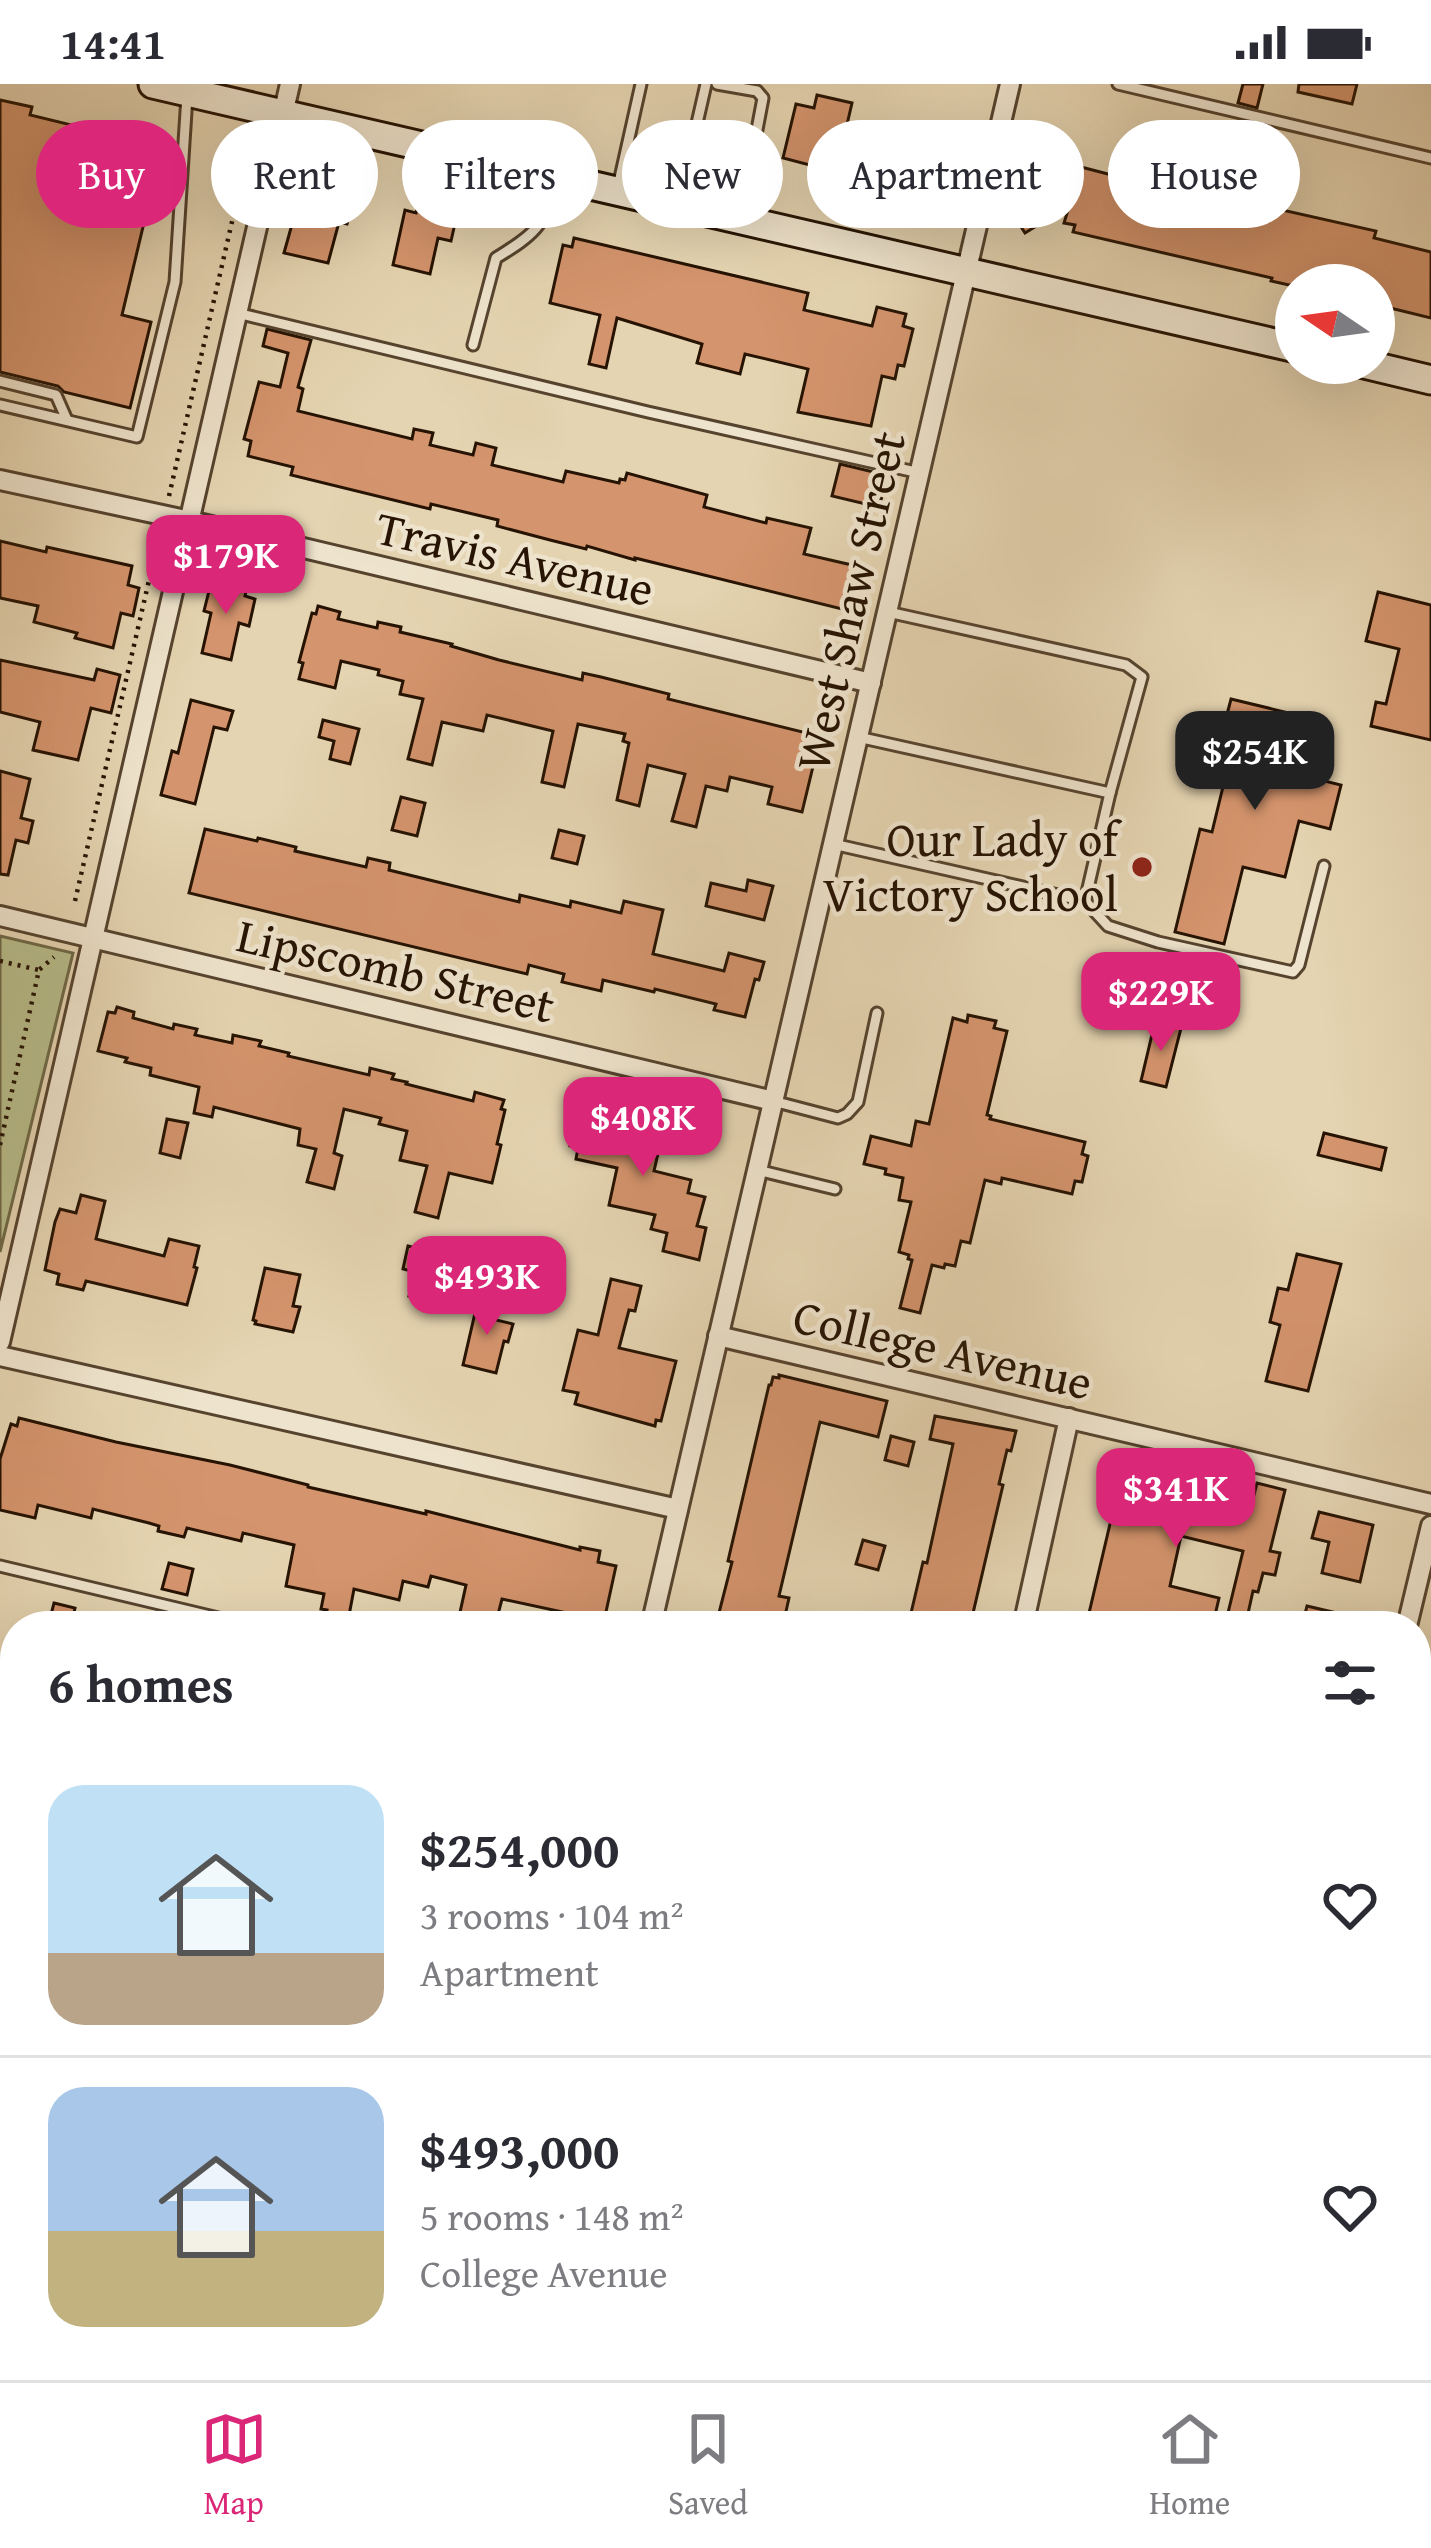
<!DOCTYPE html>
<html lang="en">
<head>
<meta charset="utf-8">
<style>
	body { margin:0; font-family:"Gentium Book Plus",serif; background:#f7f7f7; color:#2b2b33; height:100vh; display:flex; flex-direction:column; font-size:45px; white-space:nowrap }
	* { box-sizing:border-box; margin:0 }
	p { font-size:39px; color:#7c7c81 }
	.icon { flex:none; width:66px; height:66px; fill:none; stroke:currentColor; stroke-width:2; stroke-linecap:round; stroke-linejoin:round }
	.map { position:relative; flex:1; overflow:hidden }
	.sheet { position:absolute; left:0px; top:1527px; width:1431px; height:771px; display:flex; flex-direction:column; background:#fff; border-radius:48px 48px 0 0; box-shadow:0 12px 48px #0002 }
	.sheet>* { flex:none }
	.guide { position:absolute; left:36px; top:36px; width:1359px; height:108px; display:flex; gap:24px }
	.needle { width:78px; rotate:283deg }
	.buttons { position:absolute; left:1275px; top:180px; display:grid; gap:24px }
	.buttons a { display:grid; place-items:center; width:120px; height:120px; border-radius:50%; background:#fff; box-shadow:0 12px 48px #0002; font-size:60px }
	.price { position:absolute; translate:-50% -102px; padding:0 27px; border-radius:24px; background:#db2777; color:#fff; font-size:39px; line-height:78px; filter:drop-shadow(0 3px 6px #0008) }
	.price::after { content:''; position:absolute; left:50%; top:72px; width:36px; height:27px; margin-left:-18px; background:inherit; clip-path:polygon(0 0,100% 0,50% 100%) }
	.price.selected { background:#222; color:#fff }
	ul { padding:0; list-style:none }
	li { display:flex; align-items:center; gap:36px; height:300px; padding:0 48px }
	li+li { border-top:3px solid #e1e1e2 }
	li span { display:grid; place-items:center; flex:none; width:336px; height:240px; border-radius:36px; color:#555 }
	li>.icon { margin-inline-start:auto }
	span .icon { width:144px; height:144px; fill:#fffc; stroke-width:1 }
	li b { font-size:51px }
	h2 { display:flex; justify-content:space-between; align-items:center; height:144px; padding:0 48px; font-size:51px }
	.chip { padding:0 42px; border-radius:54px; background:#fff; box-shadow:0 12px 48px #0002; font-size:42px; line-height:108px }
	.chip.selected { background:#db2777; color:#fff }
	.status { display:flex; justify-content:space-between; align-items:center; height:84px; padding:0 60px; background:#fff; direction:ltr }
	.status svg { height:33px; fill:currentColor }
	.tab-bar { display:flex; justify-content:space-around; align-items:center; height:168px; border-top:3px solid #e1e1e2; background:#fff; font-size:33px; color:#7c7c81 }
	.tab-bar a { display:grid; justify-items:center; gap:6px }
	.tab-bar .selected { color:#db2777 }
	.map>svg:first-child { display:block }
</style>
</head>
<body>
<div class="status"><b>14:41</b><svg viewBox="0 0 49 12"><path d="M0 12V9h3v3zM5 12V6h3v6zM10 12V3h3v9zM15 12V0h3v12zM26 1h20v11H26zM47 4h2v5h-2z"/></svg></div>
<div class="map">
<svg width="1431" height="2296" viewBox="0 0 1431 2296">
	<rect width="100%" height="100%" fill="#e5d4b1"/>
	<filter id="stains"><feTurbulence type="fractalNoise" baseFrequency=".00167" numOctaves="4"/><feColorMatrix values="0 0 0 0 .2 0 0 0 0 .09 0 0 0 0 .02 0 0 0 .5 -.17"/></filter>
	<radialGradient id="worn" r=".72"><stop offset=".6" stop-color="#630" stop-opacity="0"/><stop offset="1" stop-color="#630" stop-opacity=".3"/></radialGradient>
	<path fill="#b7bc8a" stroke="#6e6846" stroke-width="3" d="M0,852l73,17 -73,299z"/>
	<g fill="#d4946d" stroke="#261303" stroke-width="3">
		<path d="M1243,0h20l-6,24 -19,-5z"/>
		<path d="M1299,0h58l-5,20 -54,-12z"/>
		<path d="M817,11l35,8 -16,69 -53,-14 13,-54 18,4z"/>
		<path d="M0,16l32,7 -2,8 132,32 -40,168 29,7 -21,86 -66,-16 -6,-6 -58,-14z"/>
		<path d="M915,48l40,10 -6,25 10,2 -6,27 -11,-2 -3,14 -27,-6 2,-10 -12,-3z"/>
		<path d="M1081,83l50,13 2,-4 41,9 -3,14 62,15 8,-22 21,5 -2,8 116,26 -2,7 57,14v66l-57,-14v-19h-85l-18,-4 1,-3 -199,-46 2,-7 -11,-2z"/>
		<path d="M302,88l43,11 -3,10 13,4 -8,27 -8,-2 -11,41 -44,-10 12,-43 -3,-1z"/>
		<path d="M1043,113l11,18 -29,18 -11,-17z"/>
		<path d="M419,118l26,7 -2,7 13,3 -5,22 -13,-3 -8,36 -37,-9 12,-55 11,3z"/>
		<path d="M574,154l234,55 -4,17 68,16 5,-19 29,7 -3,12 10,3 -9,37 -6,-1 -3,14 -13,-3 -11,50 -73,-14 10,-43 -63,-15 -5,20 -43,-11 5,-19 -85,-26 -11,50 -17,-4 11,-49 -50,-12 13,-58 9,2z"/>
		<path d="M267,245l44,11 -13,47 5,2 -5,22 114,28 2,-10 19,4 -3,12 43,10 3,-12 20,5 -4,17 71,17 3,-11 53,12 1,-4 5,1 2,-7 80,22 -3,12 62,16 1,-5 44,10 -7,26 52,12 -10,44 -211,-52v2l-48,-14 -1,3 -36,-9 -53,-14 1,-6 -67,-16 -1,5 -139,-34 2,-8 -45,-11 3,-15 -7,-2 15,-57 21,5 8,-34 -25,-7z"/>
		<path d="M840,380l42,10 -1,5 5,1 -5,20 -5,-1 -2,7 -42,-10z"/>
		<path d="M0,457l46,11 1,-5 85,19 -4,19 11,3 -6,28 -12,-3 -8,35 -38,-10 2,-5 -43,-11 4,-16 -38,-8z"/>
		<path d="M212,495l35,8 -2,9 10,3 -6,27 -10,-3 -8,37 -29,-7 9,-40 -7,-2z"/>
		<path d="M1378,508l53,13v135l-60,-14 5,-24 10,2 13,-55 -33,-8z"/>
		<path d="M318,522l22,6 -2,7 39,9 1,-6 23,5 -1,5 52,12 -1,2 48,14 83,20 1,-7 18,4 68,17 -1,5 147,36 -3,14 5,1 -15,62 -34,-8 4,-17 -42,-10 -3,14 -21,-5 -10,41 -24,-6 13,-47 -37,-9 -9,41 -22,-6 12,-57 -6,-2 2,-7 -47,-10 -14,63 -22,-5 11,-51 -66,-16 -4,16 -41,-9 -10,43 -24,-6 15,-60 -23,-5 3,-13 -25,-6 1,-5 -38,-9 -6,27 -36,-9 4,-16 -4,-1 13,-49 4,1z"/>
		<path d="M0,576l94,20 3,-11 23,6 -9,38 -20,-5 -13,52 -45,-10 7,-28 -40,-10z"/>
		<path d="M1231,615l91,22 -14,56 33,8 -11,44 -31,-8 -14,56 -42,-10 -19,77 -49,-12 25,-103 12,3 25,-103 -13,-3z"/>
		<path d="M191,616l42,11 -6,19 -13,-3 -19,77 -34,-9 11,-44 6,2z"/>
		<path d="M323,636l36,9 -9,35 -20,-5 4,-18 -15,-4z"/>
		<path d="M0,687l30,8 -9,39 12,3 -5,22 -12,-3 -8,35 -8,-1z"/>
		<path d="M401,713l24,6 -8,33 -25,-6z"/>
		<path d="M205,745l52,12 1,-3 38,9 -1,4 71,16 2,-9 22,5 -1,7 130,32 1,-7 50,12 1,-6 50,12 3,-12 39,9 -10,44 71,17 5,-18 35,9 -5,18 -4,-1 -10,38 -31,-7 2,-6 -61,-15 -1,3 -51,-12 -2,11 -39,-9 2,-8 -35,-9 -2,9 -338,-81z"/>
		<path d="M559,746l25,6 -7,28 -25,-6z"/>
		<path d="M748,796l25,6 -9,34 -58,-14 5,-23 35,8z"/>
		<path d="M117,923l17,5 -1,6 40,11 1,-5 23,5 -2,6 37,8 1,-8 28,6 -2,5 30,7 -1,3 81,19 1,-7 24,6 -2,5 15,3 -1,2 67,17 2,-9 29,8 -3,9 4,1 -8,34 4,1 -9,38 -43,-10 -11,45 -23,-6 12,-46 -27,-6 7,-29 -28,-7 2,-6 -37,-9 -10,44 8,3 -8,33 -27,-7 9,-33 -18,-4 2,-16 -86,-22 -2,10 -18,-4 5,-26 -49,-12 1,-7 -26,-6 2,-4 -29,-7 10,-39 7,1z"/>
		<path d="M968,931l28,6 -2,7 13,3 -20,84 4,1 -1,3 95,23 -3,12 6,2 -6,26 -7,-1 -3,13 -70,-16 -1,6 -16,-4 -15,63 -9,-2 -6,25 -10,-2 -1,4 -12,-3 -12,48 -20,-5 12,-48 -4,-1 1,-4 -10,-3 12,-50 -12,-2 4,-22 -18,-4 1,-5 -22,-5 7,-28 40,10 5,-25 13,3 24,-106 14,4z"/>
		<path d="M1155,938l26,6 -15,59 -25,-6z"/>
		<path d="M630,1017l17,4 -5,26 20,5 -8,35 37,9 -3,13 17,4 -8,29 9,2 -7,32 -36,-9 4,-18 -16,-4 4,-14 -46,-10 8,-37 -41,-9 2,-11 -8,-2 7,-30 47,11z"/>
		<path d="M167,1035l21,4 -8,35 -20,-5z"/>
		<path d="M1324,1049l62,15 -5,22 -63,-15z"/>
		<path d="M81,1111l24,6 -9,38 68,17 5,-17 30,7 -5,21 3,1 -10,37 -101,-24 -3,9 -26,-6 2,-10 -14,-4 10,-48 5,-13 16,4z"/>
		<path d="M408,1162l70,17 -11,46 -58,-13 6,-24 -12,-3z"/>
		<path d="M516,1167l38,9 -7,28 -29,-7 3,-10 -9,-2z"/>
		<path d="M1297,1170l44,10 -33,127 -42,-10 14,-56 -10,-3 8,-34 10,2z"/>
		<path d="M265,1184l35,7 -7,31 7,1 -7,25 -38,-8 1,-3 -3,-1z"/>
		<path d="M611,1195l30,7 -6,25 -6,-1 -10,38 57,13 -15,60 -5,-1 -1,6 -80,-22 3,-11 -15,-3 15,-60 20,5z"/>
		<path d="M478,1216l22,6 -4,14 17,4 -5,18 -4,-1 -8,32 -33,-8z"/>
		<path d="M779,1291l108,26 -9,36 -58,-15 -41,174 10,2 -6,27 -15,-4 -1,4 -48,-12 13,-51 -4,-1 41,-176h2l2,-8 6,1z"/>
		<path d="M935,1332l81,15 -5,20 -4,-1 -8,34 4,1 -33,141h-62l15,-64 4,1 26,-119 -23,-5z"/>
		<path d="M19,1334l97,24 114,23 78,20v2l118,27v-3l154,39v-3l20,4 -2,11 18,4 -12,55 -102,-22 -7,27h-38l9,-41 -35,-9 -3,11 -25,-6 -4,19 -45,-11 -7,37 -23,-3 3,-13 -6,-1 3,-15 -38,-8 8,-41 -51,-12 -2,8 -54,-13 -3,9 -26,-6 1,-5 -10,-3 -56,-14 -2,9 -53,-13 -3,13 -35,-8v-51l11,-35 6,2z"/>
		<path d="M891,1352l23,6 -6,24 -23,-6z"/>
		<path d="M1126,1372l55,12 -10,45 37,9 7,-28 37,9 5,-20 28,7 -15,61 10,2 -5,22 -12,-2 -5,19 -5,-1 -6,27 -19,-5 15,-62 -62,-15 -11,50 49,12 -6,26 -35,-8 -2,10h-90z"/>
		<path d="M1319,1428l54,13 -13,57 -38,-9 7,-31 -17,-4z"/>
		<path d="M863,1456l22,6 -7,24 -22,-6z"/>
		<path d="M169,1479l24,6 -6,26 -25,-6z"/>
		<path d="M54,1519l21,5 -4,18h-23z"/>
		<path d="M1307,1522l55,13 -1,7h-59z"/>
	</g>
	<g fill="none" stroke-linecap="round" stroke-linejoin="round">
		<g stroke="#56432e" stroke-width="15">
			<g id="service">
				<path d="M717,0l40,7 6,7 -22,116"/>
				<path d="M1118,0l313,74"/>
				<path d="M618,103l23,-103"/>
				<path d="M679,118l27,-118"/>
				<path d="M237,229l411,99 272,61"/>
				<path d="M473,261l23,-87c38,-23 48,-32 62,-74"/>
				<path d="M0,297l56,14 11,25"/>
				<path d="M0,321l137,32 38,-155 12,-186"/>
				<path d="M888,528l238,53 16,12 -32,116 -25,108"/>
				<path d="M858,653l252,56"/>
				<path d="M833,760l252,57 23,25 50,16 135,30 6,-7 25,-99"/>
				<path d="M773,1017l65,17 9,-4 11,-12 19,-89"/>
				<path d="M757,1086l78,19"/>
				<path d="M0,1482l252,60"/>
				<path d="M434,2296l3,-13"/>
				<path d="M483,2296l3,-13"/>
				<path d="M943,2296l3,-13"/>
			</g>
		</g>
		<g stroke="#56432e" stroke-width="24">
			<g id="minor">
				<path d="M0,396l190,41 681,162"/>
				<path d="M0,832l773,185"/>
				<path d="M718,1252l713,168"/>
				<path d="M0,1258l290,-1258"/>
				<path d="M0,1272l678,153"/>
				<path d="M651,1542l359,-1542"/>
				<path d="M1023,1542l46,-208"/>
				<path d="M1407,1542l24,-100"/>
				<path d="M0,1685l15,4"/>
				<path d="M0,1902l15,3"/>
				<path d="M0,2196l15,-64"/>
				<path d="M1416,2223l15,3"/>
				<path d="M365,2296l3,-13"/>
				<path d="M752,2296l3,-13"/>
				<path d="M1138,2296l3,-13"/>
			</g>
		</g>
		<g stroke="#261303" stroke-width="33">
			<g id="secondary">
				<path d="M153,0l1143,264"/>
				<path d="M1360,279l71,17"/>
			</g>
		</g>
		<g stroke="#261303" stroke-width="4.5" stroke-dasharray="3 6" stroke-linecap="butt">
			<path d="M169,412l82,-357"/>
			<path d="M75,817l84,-364"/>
			<path d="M0,877l39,9"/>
			<path d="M0,1061l39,-175 15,-13"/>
			<path d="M726,2296l3,-13"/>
		</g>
		<use href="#service" stroke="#eee3cc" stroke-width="9"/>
		<use href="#minor" stroke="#eee3cc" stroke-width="18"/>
		<use href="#secondary" stroke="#eee3cc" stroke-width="27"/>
	</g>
	<circle fill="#8f2418" stroke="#eee3cc" stroke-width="4.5" cx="1142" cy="783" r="12"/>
	<g text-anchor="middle" stroke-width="9" stroke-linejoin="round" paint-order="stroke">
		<g font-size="48" fill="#261303" stroke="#eee3cc">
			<text transform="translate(515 474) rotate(13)" y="17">Travis Avenue</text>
			<text transform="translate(850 517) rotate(-77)" y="17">West Shaw Street</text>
			<text transform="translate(396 886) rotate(13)" y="17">Lipscomb Street</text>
			<text transform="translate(943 1265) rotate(13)" y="17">College Avenue</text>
		</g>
		<g font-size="48" fill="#261303" stroke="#eee3cc" text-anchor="end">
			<text x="1118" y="772">Our Lady of<tspan x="1118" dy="55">Victory School</tspan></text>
		</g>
	</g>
	<rect width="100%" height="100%" filter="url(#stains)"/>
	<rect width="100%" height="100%" fill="url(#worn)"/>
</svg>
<div class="buttons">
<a><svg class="needle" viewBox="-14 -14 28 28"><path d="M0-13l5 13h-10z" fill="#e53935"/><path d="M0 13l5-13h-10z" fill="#7c7c81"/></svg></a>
</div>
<b class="price" style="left:226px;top:533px">$179K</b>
<b class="price selected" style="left:1255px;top:729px">$254K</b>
<b class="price" style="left:1161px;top:970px">$229K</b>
<b class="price" style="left:643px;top:1095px">$408K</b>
<b class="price" style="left:487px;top:1254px">$493K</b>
<b class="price" style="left:1176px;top:1466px">$341K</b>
<div class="guide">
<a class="chip selected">Buy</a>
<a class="chip">Rent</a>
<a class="chip">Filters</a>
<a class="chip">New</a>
<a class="chip">Apartment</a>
<a class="chip">House</a>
</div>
<section class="sheet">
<h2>6 homes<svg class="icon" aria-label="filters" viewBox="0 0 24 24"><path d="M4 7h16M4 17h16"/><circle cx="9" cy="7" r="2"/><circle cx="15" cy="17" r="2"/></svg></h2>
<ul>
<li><span style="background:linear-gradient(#bfe0f5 70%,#b9a48a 0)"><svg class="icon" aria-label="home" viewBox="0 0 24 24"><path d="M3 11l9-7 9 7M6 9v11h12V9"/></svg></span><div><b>$254,000</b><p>3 rooms · 104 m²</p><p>Apartment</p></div><svg class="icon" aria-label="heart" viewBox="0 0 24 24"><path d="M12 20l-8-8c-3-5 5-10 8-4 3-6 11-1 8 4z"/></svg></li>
<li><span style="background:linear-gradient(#a9c7e8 60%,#c2b280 0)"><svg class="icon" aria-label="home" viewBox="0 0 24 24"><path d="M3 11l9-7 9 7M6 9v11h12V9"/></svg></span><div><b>$493,000</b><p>5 rooms · 148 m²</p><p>College Avenue</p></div><svg class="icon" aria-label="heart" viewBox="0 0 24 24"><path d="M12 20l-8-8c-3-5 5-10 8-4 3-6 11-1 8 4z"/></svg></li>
</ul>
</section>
</div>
<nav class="tab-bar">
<a class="selected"><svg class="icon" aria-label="map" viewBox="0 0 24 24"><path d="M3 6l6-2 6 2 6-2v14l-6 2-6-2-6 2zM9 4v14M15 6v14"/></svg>Map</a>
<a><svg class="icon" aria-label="saved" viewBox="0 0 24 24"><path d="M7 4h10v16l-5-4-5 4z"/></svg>Saved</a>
<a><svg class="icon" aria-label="home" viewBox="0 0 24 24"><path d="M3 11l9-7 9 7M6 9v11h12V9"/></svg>Home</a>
</nav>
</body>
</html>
